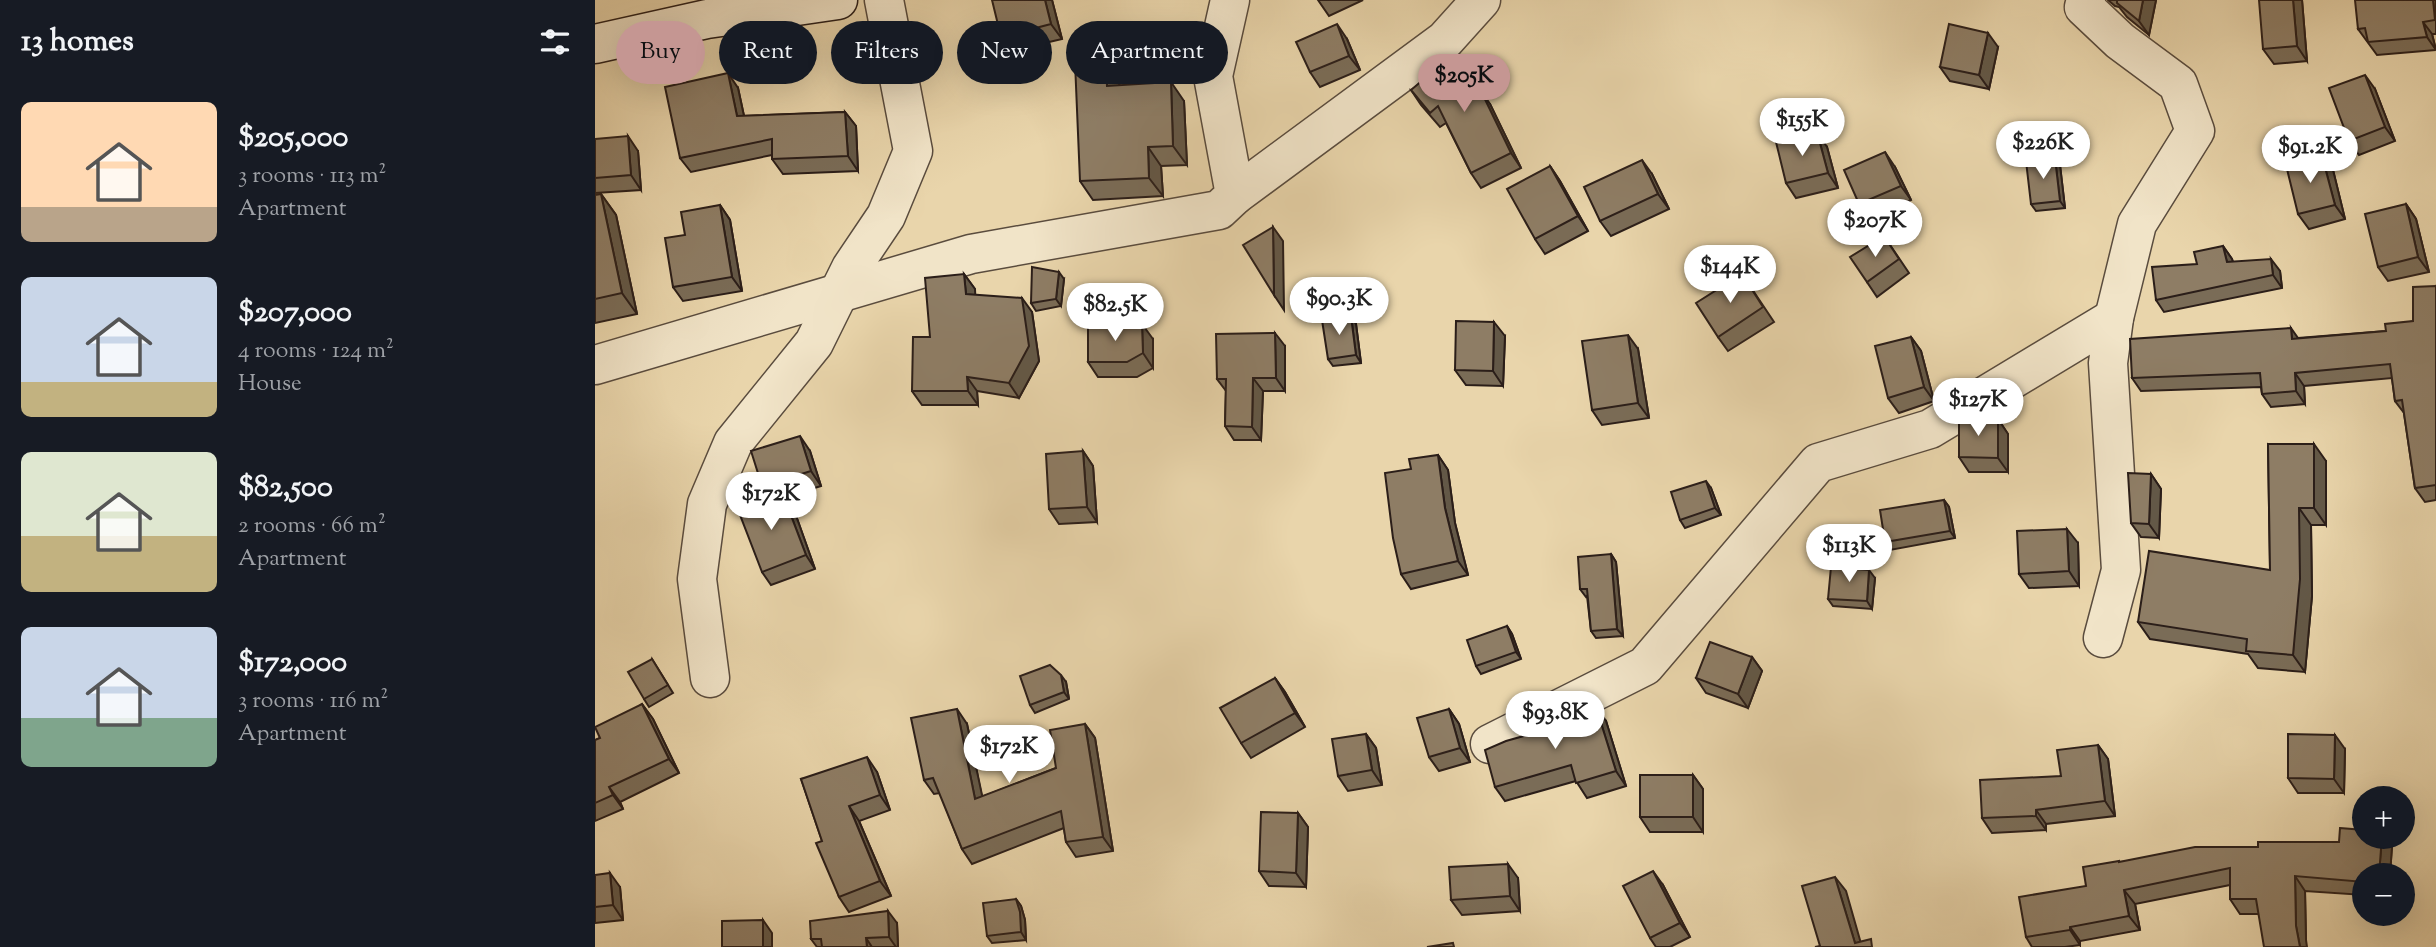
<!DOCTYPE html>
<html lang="en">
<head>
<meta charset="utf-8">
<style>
	body { margin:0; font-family:"Sorts Mill Goudy",serif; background:#20242c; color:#f1f3f6; height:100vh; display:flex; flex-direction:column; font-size:26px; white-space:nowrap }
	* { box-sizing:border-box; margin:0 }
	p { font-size:23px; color:#9ea1a6 }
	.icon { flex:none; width:38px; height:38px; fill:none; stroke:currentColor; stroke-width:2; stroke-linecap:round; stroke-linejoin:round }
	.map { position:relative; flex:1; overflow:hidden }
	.details { display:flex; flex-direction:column; background:#171b24; width:595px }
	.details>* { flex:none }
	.guide { position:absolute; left:21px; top:21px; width:665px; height:63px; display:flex; gap:14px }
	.controls { position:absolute; left:1757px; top:786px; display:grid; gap:14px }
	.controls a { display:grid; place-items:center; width:63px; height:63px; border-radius:50%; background:#171b24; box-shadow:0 7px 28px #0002; font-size:35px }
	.price { position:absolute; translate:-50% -60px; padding:0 16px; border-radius:24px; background:#fff; color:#222; font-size:23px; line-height:46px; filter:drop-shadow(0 2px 4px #0008) }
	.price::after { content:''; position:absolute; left:50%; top:42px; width:21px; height:16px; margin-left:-10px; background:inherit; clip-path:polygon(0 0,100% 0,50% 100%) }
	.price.on { background:#c59692; color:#111 }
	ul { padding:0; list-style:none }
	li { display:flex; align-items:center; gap:21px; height:175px; padding:0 21px }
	li span { display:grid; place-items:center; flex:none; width:196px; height:140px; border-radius:10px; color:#555 }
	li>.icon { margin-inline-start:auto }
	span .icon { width:84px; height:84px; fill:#fffc; stroke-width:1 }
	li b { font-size:30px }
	h2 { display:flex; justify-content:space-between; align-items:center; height:84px; padding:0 21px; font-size:30px }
	.chip { padding:0 24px; border-radius:32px; background:#171b24; box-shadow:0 7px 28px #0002; font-size:24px; line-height:63px }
	.chip.on { background:#c59692; color:#111 }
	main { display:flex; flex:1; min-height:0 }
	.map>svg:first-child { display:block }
</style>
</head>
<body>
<main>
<section class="details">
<h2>13 homes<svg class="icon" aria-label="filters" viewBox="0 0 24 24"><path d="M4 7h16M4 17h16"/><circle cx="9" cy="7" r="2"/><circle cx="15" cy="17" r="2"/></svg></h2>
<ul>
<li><span style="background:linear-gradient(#ffd9b3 75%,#b9a48a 0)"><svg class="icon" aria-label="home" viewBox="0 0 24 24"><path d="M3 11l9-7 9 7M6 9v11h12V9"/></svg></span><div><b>$205,000</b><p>3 rooms · 113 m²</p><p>Apartment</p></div></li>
<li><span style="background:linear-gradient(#c9d6e8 75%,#c2b280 0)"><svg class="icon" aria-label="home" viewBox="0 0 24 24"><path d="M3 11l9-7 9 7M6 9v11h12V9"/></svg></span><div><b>$207,000</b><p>4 rooms · 124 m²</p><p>House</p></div></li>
<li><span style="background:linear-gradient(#dfe7d0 60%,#c2b280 0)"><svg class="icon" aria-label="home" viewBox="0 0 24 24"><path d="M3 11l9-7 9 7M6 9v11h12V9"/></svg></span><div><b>$82,500</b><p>2 rooms · 66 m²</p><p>Apartment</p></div></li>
<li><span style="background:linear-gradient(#c9d6e8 65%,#7fa58c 0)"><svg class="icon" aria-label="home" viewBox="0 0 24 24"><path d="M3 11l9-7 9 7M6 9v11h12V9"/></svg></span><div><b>$172,000</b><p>3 rooms · 116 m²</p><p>Apartment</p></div></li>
</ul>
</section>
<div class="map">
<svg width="1841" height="947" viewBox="0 0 1841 947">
	<rect width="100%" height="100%" fill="#e9d5ab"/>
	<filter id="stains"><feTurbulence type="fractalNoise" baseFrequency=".00286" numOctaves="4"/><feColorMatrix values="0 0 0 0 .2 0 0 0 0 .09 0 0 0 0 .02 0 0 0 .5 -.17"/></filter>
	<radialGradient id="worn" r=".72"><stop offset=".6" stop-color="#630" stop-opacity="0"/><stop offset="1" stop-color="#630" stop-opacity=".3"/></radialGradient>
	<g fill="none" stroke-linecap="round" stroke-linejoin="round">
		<g stroke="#5a4c3e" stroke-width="41">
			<g id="street">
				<path d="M1491,0l-2,7 36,34 58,43 17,47 -58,93 -23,94 -6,45 13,207 -18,68"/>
				<path d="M640,195l210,-155 36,-40"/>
				<path d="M0,365l376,-111 248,-44 16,-15 -22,-119 17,-76"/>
				<path d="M115,678l-13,-99 10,-75 26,-61 81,-100 37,-75 35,-52 27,-65 -29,-151"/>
				<path d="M895,744l155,-78 173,-203 112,-34 184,-111"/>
			</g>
		</g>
		<g stroke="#2b1e19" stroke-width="41">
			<path id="secondary" d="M0,44l112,-25 131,-19"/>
		</g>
		<use href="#street" stroke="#f1e4c8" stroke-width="38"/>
		<use href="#secondary" stroke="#f1e4c8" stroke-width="38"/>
	</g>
	<g fill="#7a6c57" stroke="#2b1e19" stroke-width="2">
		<path d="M457,0l10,39 -51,12 -10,-14z"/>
		<path d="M723,0h45l-34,16z"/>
		<path d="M1513,0h48l-7,35 -22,-18 -8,-10 -4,-1z"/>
		<path d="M1707,0l5,61 -33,3 -11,-15z"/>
		<path d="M1841,0v34h-4l4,16 -59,5 -19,-26z"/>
		<path d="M752,39l13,31 -40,17 -10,-15z"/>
		<path d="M1403,47l-9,42 -39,-8 -10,-14z"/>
		<path d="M511,61l13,19v5l65,16 3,64 -26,1 2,30 -70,4 -13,-19z"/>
		<path d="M143,88l6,28 101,-4 11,14 2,45 -75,3 -11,-15v-4l-81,17 -11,-14z"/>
		<path d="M1780,89l20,52 -36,14 -10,-14z"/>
		<path d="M816,90l79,14 31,64 -40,20 -10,-15 -25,-50 -6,4 -19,-22z"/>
		<path d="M0,139l43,12 3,39 -46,3z"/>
		<path d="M1232,147l11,41 -42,10 -10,-15z"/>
		<path d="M1465,165l5,43 -29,3 -5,-7z"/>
		<path d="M955,166l10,15 28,50 -43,23 -10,-15z"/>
		<path d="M1300,167l16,33 -42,19 -10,-15z"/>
		<path d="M1738,170l12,49 -36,10 -11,-15z"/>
		<path d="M1057,174l17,35 -58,27 -11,-15z"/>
		<path d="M6,194l15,21 21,99 -42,9v-128z"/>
		<path d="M1811,204l10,15 13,53 -41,9 -10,-14z"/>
		<path d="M125,205l10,15 12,71 -59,10 -10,-14 12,-52z"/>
		<path d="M1289,236l25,37 -32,24 -10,-15z"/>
		<path d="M1628,246l9,13 1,3 47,9 2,17 -118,24 -8,-12 41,-36z"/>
		<path d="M369,274l11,15v6l57,17 7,49 -20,37 -42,-7 1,14h-56l-10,-14 18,-54z"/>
		<path d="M1147,274l32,48 -46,29 -10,-14z"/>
		<path d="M469,279l-3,27 -25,5 -5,-8z"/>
		<path d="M1841,286v214l-11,2 -10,-14 -11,-75 -9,-12 -3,-23 -88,8 1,18 -34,3 -9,-13 -1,-7 -120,4 -9,-13 166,-40 88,-7 27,-10z"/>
		<path d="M761,324l5,39 -28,3 -5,-7z"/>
		<path d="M910,336l-2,50 -37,-1 -11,-15z"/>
		<path d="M1316,337l10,14 13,50 -35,12 -11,-15z"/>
		<path d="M558,339v29l-16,9h-39l-10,-15z"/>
		<path d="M690,346v45h-22l-2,49h-27l-9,-14 1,-35 -9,-12z"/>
		<path d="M1043,349l11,69 -47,7 -10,-15z"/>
		<path d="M1403,419l10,15v38h-39l-10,-15z"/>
		<path d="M1673,444l58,17v64h-15l1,71 -7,76 -47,-4 -10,-14 -98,-15 -12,-17 132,-52z"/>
		<path d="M215,451l11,35 -37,11 10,13 21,59 -44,16 -9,-13 8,-74 -8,-12z"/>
		<path d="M488,451l10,15 4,56 -38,2 -10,-15z"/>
		<path d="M843,455l10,15 7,53 13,52 -57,14 -10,-15 10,-105z"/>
		<path d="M1556,474l10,15 -2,49 -18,-1 -10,-14z"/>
		<path d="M1116,488l10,27 -36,13 -5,-8z"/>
		<path d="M1349,500l5,7 6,31 -65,12 -5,-8z"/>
		<path d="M1483,543l1,43 -50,2 -10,-14z"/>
		<path d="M1016,554l5,8 7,74 -27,2 -5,-7 -4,-35 -1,1 -6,-8z"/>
		<path d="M1280,578l-3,31 -39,-3 -5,-7z"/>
		<path d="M912,626l5,8 9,25 -40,15 -5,-8z"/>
		<path d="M1157,657l10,14 -14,37 -42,-15 -10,-15z"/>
		<path d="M57,659l21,34 -24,14 -5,-8z"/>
		<path d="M680,678l10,14 20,35 -54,31 -10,-15z"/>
		<path d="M471,682l3,17 -34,14 -5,-8z"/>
		<path d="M47,704l11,15 26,54 -59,29 3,7 -28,12v-81l5,-2z"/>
		<path d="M854,709l10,15 11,38 -31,9 -10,-14z"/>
		<path d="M1011,721l20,65 -39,12 -11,-17 -71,20 -10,-14z"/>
		<path d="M372,724l15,73 74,-29 29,-44 10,14 18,113 -37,6 -10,-15 -2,-14 -92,36 -10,-15 -22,-56 -6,1 -10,-14z"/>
		<path d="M771,734l10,14 6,37 -34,6 -10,-15z"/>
		<path d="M1503,745l10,14 7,57 -69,8v6l-54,3 -10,-15 79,-42z"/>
		<path d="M1750,749l-1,44h-46l-10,-15z"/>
		<path d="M282,772l13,38 -31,11 32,75 -42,16 -10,-15 -17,-56 -21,-62z"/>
		<path d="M1098,775l10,14v43h-53l-10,-15z"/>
		<path d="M703,813l10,14 -2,60 -37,-1 -10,-15z"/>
		<path d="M1797,846l-2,29h-26v20l-59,-4 1,49 -48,-26h-18l-10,-15v-14l-95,19 5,26 -60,11v4l-15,2h-33l-6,-10 93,-76 1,1z"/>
		<path d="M0,875l25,12 3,33 -28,3z"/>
		<path d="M923,878l2,33 -58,4 -11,-15z"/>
		<path d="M1068,885l27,52 -20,10h-14l-6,-9z"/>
		<path d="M421,899l5,7 4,14 1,20 -34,3 -5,-7z"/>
		<path d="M302,923l1,24h-81l-6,-8z"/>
	</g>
	<g fill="#635847" stroke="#2b1e19" stroke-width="2">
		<path d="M450,0h7l10,39 -11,-15z"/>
		<path d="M1548,0h13l-7,35 -10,-14z"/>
		<path d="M1698,0h9l5,61 -10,-15z"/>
		<path d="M1838,0h3v21l-1,-1z"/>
		<path d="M1828,22l9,12 4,16 -9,-13z"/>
		<path d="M742,24l10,15 13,31 -11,-14z"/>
		<path d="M1393,33l10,14 -9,42 -10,-14z"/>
		<path d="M511,61l13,19 1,24 -13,-18z"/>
		<path d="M133,73l10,15 9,42 -10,-14z"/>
		<path d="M1770,75l10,14 20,52 -10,-14z"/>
		<path d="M576,82l13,19 3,64 -14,-19z"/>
		<path d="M885,89l10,15 31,64 -10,-15z"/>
		<path d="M250,112l11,14 2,45 -10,-15z"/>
		<path d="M1222,132l10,15 11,41 -10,-15z"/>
		<path d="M33,136l10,15 3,39 -10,-15z"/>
		<path d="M553,147l13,19 2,30 -14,-18z"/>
		<path d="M1290,152l10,15 16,33 -10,-14z"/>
		<path d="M1727,156l11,14 12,49 -10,-14z"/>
		<path d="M1460,158l5,7 5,43 -5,-7z"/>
		<path d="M1047,160l10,14 17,35 -11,-15z"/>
		<path d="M955,166l10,15 28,50 -10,-15z"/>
		<path d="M6,194l15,21 21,99 -15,-21z"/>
		<path d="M1811,204l10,15 13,53 -11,-15z"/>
		<path d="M125,205l10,15 12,71 -10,-14z"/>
		<path d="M678,227l10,14 1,69 -10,-15z"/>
		<path d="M1628,246l9,13 4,15 -9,-12z"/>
		<path d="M1676,259l9,12 2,17 -9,-13z"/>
		<path d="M464,272l5,7 -3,27 -5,-7z"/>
		<path d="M369,274l11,15 1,20 -10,-15z"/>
		<path d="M427,298l10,14 7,49 -20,37 -10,-15z"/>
		<path d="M756,316l5,8 5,39 -5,-8z"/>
		<path d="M899,322l11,14 -2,50 -10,-15z"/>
		<path d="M547,324l11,15v29l-10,-15z"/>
		<path d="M1696,328l9,13 -8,-2z"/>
		<path d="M680,333l10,13v45l-9,-13z"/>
		<path d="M1033,335l10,14 11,69 -11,-15z"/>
		<path d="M1316,337l10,14 13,50 -10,-14z"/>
		<path d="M1700,373l9,13 1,18 -9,-13z"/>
		<path d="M372,377l10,14 1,14 -10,-14z"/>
		<path d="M658,378l10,13 -2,49 -9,-13z"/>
		<path d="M1403,419l10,15v38l-10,-14z"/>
		<path d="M205,436l10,15 11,35 -10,-15z"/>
		<path d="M1719,444l12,17v64l-12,-17z"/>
		<path d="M488,451l10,15 4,56 -10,-15z"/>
		<path d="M843,455l10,15 7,53 13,52 -10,-14 -13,-53z"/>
		<path d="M1556,474l10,15 -2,49 -10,-14z"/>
		<path d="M1111,481l5,7 10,27 -6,-7z"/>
		<path d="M189,497l10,13 21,59 -9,-14z"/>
		<path d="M1349,500l5,7 6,31 -5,-7z"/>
		<path d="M1704,508l12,17 1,71 -7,76 -12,-17z"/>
		<path d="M1472,529l11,14 1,43 -10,-15z"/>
		<path d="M1016,554l5,8 7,74 -6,-7z"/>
		<path d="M1274,570l6,8 -3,31 -5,-8z"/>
		<path d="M912,626l5,8 9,25 -5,-7z"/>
		<path d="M1157,657l10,14 -14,37 -10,-14z"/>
		<path d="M466,675l5,7 3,17 -5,-7z"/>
		<path d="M680,678l10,14 20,35 -10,-14z"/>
		<path d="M47,704l11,15 26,54 -10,-14z"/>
		<path d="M1001,707l10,14 20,65 -10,-15z"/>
		<path d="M362,709l10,15 19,90 -11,-15z"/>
		<path d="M854,709l10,15 11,38 -10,-14z"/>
		<path d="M490,724l10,14 18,113 -10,-14z"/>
		<path d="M771,734l10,14 6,37 -10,-15z"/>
		<path d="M1740,735l10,14 -1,44 -10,-14z"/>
		<path d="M1503,745l10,14 7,57 -10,-15z"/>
		<path d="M272,757l10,15 13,38 -10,-15z"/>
		<path d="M1098,775l10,14v43l-10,-15z"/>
		<path d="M14,787l11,15 3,7 -10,-14z"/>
		<path d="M254,806l10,15 32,75 -11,-15z"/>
		<path d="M1441,810l10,14v6l-10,-14z"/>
		<path d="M703,813l10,14 -2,60 -10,-14z"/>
		<path d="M1787,836h4l6,10 -2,29h-11z"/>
		<path d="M913,864l10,14 2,33 -10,-15z"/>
		<path d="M1058,871l10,14 27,52 -10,-14z"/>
		<path d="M15,873l10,14 3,33 -10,-15z"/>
		<path d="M1700,876l10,15 1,49 1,7h-7l-4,-21z"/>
		<path d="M1240,877l11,14 16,56 -7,-4z"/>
		<path d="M1529,890l11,14 5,26 -11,-14z"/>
		<path d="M421,899l5,7 4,14 1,20 -5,-8z"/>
		<path d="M293,911l9,12 1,24h-2l-7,-10z"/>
		<path d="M168,920l9,13v14h-9z"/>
		<path d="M1475,927l10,14v4l-10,-15z"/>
		<path d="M271,938l6,9h-5z"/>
	</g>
	<g fill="#8e7d65" stroke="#2b1e19" stroke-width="2">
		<path d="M397,0h53l6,24 -50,13z"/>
		<path d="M1522,0h26l-4,21 -22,-18z"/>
		<path d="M1664,0h34l4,46 -34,3z"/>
		<path d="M1760,0h78l2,20 -12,2 4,15 -59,5 -3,-14 -7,1z"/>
		<path d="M742,24l12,32 -39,16 -14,-30z"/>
		<path d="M1354,24l39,9 -9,42 -39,-8z"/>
		<path d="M856,56l29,33 31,64 -40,20 -33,-67 -8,7 -19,-23z"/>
		<path d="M511,61l1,25 64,-4 2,64 -25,1 1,31 -69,3 -5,-119z"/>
		<path d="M133,73l9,43 108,-4 3,44 -76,3v-20l-92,19 -15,-71z"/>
		<path d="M1770,75l20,52 -36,14 -20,-53z"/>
		<path d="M1222,132l11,41 -42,10 -10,-41z"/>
		<path d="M33,136l3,39 -36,3v-39z"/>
		<path d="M1290,152l16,34 -42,18 -15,-34z"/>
		<path d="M1727,156l13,49 -37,9 -12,-49z"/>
		<path d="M1460,158l5,43 -29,3 -5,-43z"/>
		<path d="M1047,160l16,34 -58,27 -16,-34z"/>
		<path d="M955,166l28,50 -43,23 -28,-50z"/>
		<path d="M6,194l21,99 -27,6v-104z"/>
		<path d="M1811,204l12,53 -40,10 -13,-53z"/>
		<path d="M125,205l12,72 -59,10 -8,-49 20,-3 -4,-23z"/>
		<path d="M678,227l1,68 -31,-50z"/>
		<path d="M1289,236l15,23 -32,23 -17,-25z"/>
		<path d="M1628,246l4,16 44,-3 2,16 -117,25 -4,-33 45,-3 -3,-12z"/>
		<path d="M437,267l27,5 -3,27 -25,4z"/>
		<path d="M369,274l2,20 56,4 7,48 -20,37 -42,-6 1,14h-56l1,-54h17l-5,-59z"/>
		<path d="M1147,274l21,33 -45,30 -22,-34z"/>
		<path d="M1841,286v199l-21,3 -13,-88 -7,1 -5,-37 -95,9 1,18 -34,3 -2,-21 -128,5 -2,-39 161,-11 1,11 94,-8 -1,-7 28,-3v-34z"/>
		<path d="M756,316l5,39 -28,4 -6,-39z"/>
		<path d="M861,321l38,1 -1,49 -38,-1z"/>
		<path d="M547,324l1,29 -16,9h-39v-37z"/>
		<path d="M680,333l1,45h-23l-1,49 -27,-1 1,-47h-9l-1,-45z"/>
		<path d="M1033,335l10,68 -46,7 -10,-69z"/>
		<path d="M1316,337l13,50 -36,11 -13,-52z"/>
		<path d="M1364,418l39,1v39l-39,-1z"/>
		<path d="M205,436l11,35 -49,15 -11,-35z"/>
		<path d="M1673,444h46v64h-15l1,71 -7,76 -47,-4 1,-12 -109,-17 11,-71 121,19z"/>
		<path d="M488,451l4,56 -38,2 -3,-55z"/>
		<path d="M843,455l7,53 13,53 -57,13 -8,-36 -8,-65 26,-4 -2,-10z"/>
		<path d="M1533,473l23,1 -2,50 -18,-1z"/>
		<path d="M1111,481l9,27 -35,12 -9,-28z"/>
		<path d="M189,497l22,58 -44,17 -27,-70z"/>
		<path d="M1349,500l6,31 -65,11 -5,-32z"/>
		<path d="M1472,529l2,42 -50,3 -2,-43z"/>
		<path d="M1016,554l6,75 -26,2 -4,-42h-7l-2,-32z"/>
		<path d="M1236,567l38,3 -2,31 -39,-2z"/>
		<path d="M912,626l9,26 -40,14 -9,-26z"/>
		<path d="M1115,642l42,15 -14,37 -42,-16z"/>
		<path d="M57,659l16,26 -24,14 -16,-27z"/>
		<path d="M455,665l11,10 3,17 -34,13 -10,-29z"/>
		<path d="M680,678l20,35 -54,30 -21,-35z"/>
		<path d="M47,704l27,55 -60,28 4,8 -18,8v-63l5,-2 -5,-11z"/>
		<path d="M1001,707l20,64 -40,12 -5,-18 -76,22 -10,-37 21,-9 53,-15 -3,-7z"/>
		<path d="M362,709l18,90 81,-31 -6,-38 35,-6 18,113 -37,5 -5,-31 -99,38 -29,-71 -9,2 -13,-62z"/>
		<path d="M854,709l11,39 -31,9 -12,-39z"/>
		<path d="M771,734l6,36 -34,6 -6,-37z"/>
		<path d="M1693,734l47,1 -1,44 -46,-1z"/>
		<path d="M1503,745l7,56 -69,9v6l-54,2 -2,-38 81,-4 -4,-26z"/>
		<path d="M272,757l13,38 -31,11 31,75 -41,16 -23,-54 6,-2 -21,-62z"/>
		<rect x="1045" y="775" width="53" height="42"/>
		<path d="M666,812l37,1 -2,60 -37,-2z"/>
		<path d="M1745,828l24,2v6h18l-3,39h-15v7l-69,-6 1,50 4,21h-36l-8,-48h-26v-31l-106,22 5,26 -59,11v3l-44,7 -7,-40 67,-11 -3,-19 36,-6v1l76,-15h63v-5h81z"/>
		<path d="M913,864l2,32 -59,4 -2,-33z"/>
		<path d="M1058,871l27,52 -30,15 -27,-52z"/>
		<path d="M15,873l3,32 -18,2v-32z"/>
		<path d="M1240,877l20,66 16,-4 1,8h-57l5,-1 -18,-60z"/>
		<path d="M421,899l4,13 1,20 -34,4 -4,-33z"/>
		<path d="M293,911l1,26 -23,1 1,9h-45l-1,-8h-10l-1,-18z"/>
		<path d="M168,920v27h-41v-26z"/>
		<path d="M858,943l1,4h-27z"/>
	</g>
	<rect width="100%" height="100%" filter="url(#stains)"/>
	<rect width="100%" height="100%" fill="url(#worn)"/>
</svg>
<div class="controls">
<a>+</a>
<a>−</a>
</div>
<b class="price on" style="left:869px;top:114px">$205K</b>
<b class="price" style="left:1207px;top:158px">$155K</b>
<b class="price" style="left:1448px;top:181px">$226K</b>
<b class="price" style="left:1715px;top:185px">$91.2K</b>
<b class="price" style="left:1280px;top:259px">$207K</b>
<b class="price" style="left:1135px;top:305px">$144K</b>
<b class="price" style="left:744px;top:337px">$90.3K</b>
<b class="price" style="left:520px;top:343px">$82.5K</b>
<b class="price" style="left:1383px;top:438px">$127K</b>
<b class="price" style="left:176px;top:532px">$172K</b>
<b class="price" style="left:1254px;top:584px">$113K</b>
<b class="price" style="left:960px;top:751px">$93.8K</b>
<b class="price" style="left:414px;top:785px">$172K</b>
<div class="guide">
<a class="chip on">Buy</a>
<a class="chip">Rent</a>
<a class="chip">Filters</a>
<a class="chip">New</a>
<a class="chip">Apartment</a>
</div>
</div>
</main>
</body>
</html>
